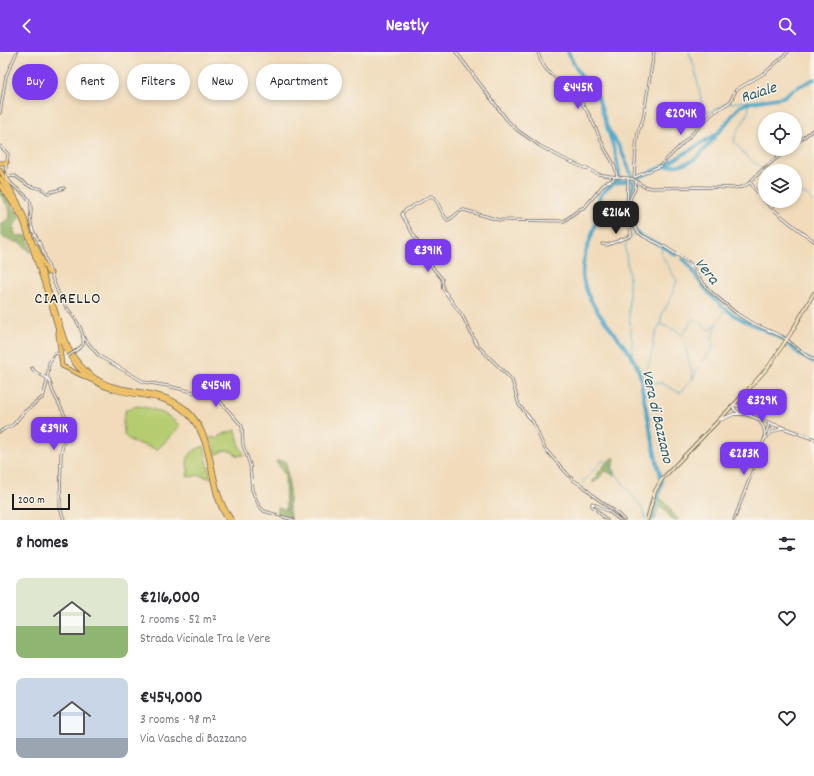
<!DOCTYPE html>
<html lang="en">
<head>
<meta charset="utf-8">
<style>
	body { margin:0; font-family:Dekko,sans-serif; background:#f7f7f7; color:#2b2b33; height:100vh; display:flex; flex-direction:column; font-size:15px; white-space:nowrap }
	* { box-sizing:border-box; margin:0 }
	p { font-size:13px; color:#7c7c81 }
	.icon { flex:none; width:22px; height:22px; fill:none; stroke:currentColor; stroke-width:2; stroke-linecap:round; stroke-linejoin:round }
	.map { position:relative; height:468px; overflow:hidden }
	.panel { display:flex; flex-direction:column; background:#fff; flex:1 }
	.panel>* { flex:none }
	.banner { position:absolute; left:12px; top:12px; width:400px; height:36px; display:flex; gap:8px }
	.tools { position:absolute; left:758px; top:60px; display:grid; gap:8px }
	.tools a { display:grid; place-items:center; width:44px; height:44px; border-radius:50%; background:#fff; box-shadow:0 2px 6px #0003; font-size:20px }
	.scale { position:absolute; left:12px; bottom:10px; width:58px; box-sizing:border-box; padding-left:4px; border:2px solid #1c1c1c; border-top:0; font-size:11px; line-height:14px; white-space:nowrap; color:#1c1c1c; -webkit-text-stroke:3px #f7f3e8; paint-order:stroke }
	.price { position:absolute; translate:-50% -34px; padding:0 9px; border-radius:8px; background:#7c3aed; color:#fff; font-size:13px; line-height:26px; filter:drop-shadow(0 1px 2px #0008) }
	.price::after { content:''; position:absolute; left:50%; top:24px; width:12px; height:9px; margin-left:-6px; background:inherit; clip-path:polygon(0 0,100% 0,50% 100%) }
	.price.active { background:#222; color:#fff }
	ul { padding:0; list-style:none }
	li { display:flex; align-items:center; gap:12px; height:100px; padding:0 16px }
	li span { display:grid; place-items:center; flex:none; width:112px; height:80px; border-radius:8px; color:#555 }
	li>.icon { margin-inline-start:auto }
	span .icon { width:48px; height:48px; fill:#fffc; stroke-width:1 }
	li b { font-size:17px }
	h2 { display:flex; justify-content:space-between; align-items:center; height:48px; padding:0 16px; font-size:17px }
	.chip { padding:0 14px; border-radius:18px; background:#fff; box-shadow:0 2px 6px #0003; font-size:14px; line-height:36px }
	.chip.active { background:#7c3aed; color:#fff }
	header { display:flex; justify-content:space-between; align-items:center; height:52px; padding:0 16px; background:#7c3aed; color:#fff; font-size:18px; font-weight:700 }
	.map>svg:first-child { display:block }
</style>
</head>
<body>
<header><svg class="icon" aria-label="back" viewBox="0 0 24 24"><path d="M15 5l-7 7 7 7"/></svg>Nestly<svg class="icon" aria-label="search" viewBox="0 0 24 24"><circle cx="10" cy="10" r="6"/><path d="M15 15l6 6"/></svg></header>
<div class="map">
<svg width="814" height="468" viewBox="0 0 814 468">
	<rect width="100%" height="100%" fill="#f7f3e8"/>
	<filter id="ink" filterUnits="userSpaceOnUse"><feTurbulence type="fractalNoise" baseFrequency=".025" numOctaves="2"/><feDisplacementMap in="SourceGraphic" scale="8" xChannelSelector="R" yChannelSelector="G"/><feConvolveMatrix kernelMatrix="1 2 1 2 8 2 1 2 1" color-interpolation-filters="sRGB"/></filter>
	<filter id="wash" filterUnits="userSpaceOnUse"><feTurbulence type="fractalNoise" baseFrequency=".012" numOctaves="4" result="noise"/><feDisplacementMap in="SourceGraphic" scale="16" xChannelSelector="R" yChannelSelector="G"/><feGaussianBlur stdDeviation="0.9" result="paint"/><feColorMatrix in="noise" values="0 0 0 0 0 0 0 0 0 0 0 0 0 0 0 0 0 1.4 0 .05"/><feComposite in="paint" operator="in"/></filter>
	<g filter="url(#wash)">
		<rect width="100%" height="100%" fill="#f1dbbb"/>
		<g fill="#b6cc70" stroke="#697446">
			<path d="M138,354c18,3 29,7 42,20l-23,24c-10,-6 -25,-5 -33,-15l-1,-14 3,-12z"/>
			<path d="M236,378l4,17 4,8 -7,1 -4,-4 -4,-1v-1l-7,1 -5,4 -3,-9 -5,-5 1,-3 3,-1 3,2 7,-5z"/>
			<path d="M204,394l7,33 -11,-4 -9,2 -4,-1c2,-5 1,-7 0,-12 -1,-10 10,-16 17,-18z"/>
		</g>
		<g fill="#90b062" stroke="#56663f">
			<path d="M0,135l21,31 -7,7v7l4,4h9l5,17 -12,-10 -15,-4 -4,-4v-10l9,-8v-7l-10,-16z"/>
			<path d="M614,405l1,2 -3,9 3,8 -9,-5 -10,10 -3,2c0,-6 15,-23 21,-26z"/>
			<path d="M276,409h10l3,25v26l2,6 -13,-4v-7l8,3 -1,-35z"/>
			<path d="M654,445c14,2 15,15 25,23h-7l-7,-11 -7,-2 -3,13h-7z"/>
		</g>
		<g fill="none" stroke-linecap="round" stroke-linejoin="round">
			<g stroke="#49a6c8" stroke-width="1">
				<path d="M689,0l6,17 6,31 5,12h4l17,-9"/>
				<path d="M730,51l19,-2"/>
				<path d="M749,52c1,15 -13,23 -15,37l10,13 18,15"/>
				<path d="M764,119l1,1"/>
				<path d="M795,140l11,3 8,7"/>
				<path d="M660,272l17,7 5,4 12,-17 15,12h2l13,-17 -2,-3"/>
				<path d="M632,306v-17l-3,-27v-36l-4,-31 2,-6 9,-9"/>
				<path d="M640,324l8,-8 6,-24 -2,-2 8,-18 2,-10 8,-14 7,-19 -15,-25 -1,-9"/>
				<path d="M693,327l3,-8 15,-20 2,-6 -1,-8 5,-13"/>
				<path d="M644,346l12,-16 8,2 16,9 13,-15 -10,-42 -1,-1"/>
				<path d="M582,431l21,-23 6,5 33,43 4,12"/>
			</g>
			<g stroke="#49a6c8" stroke-width="3.5">
				<path d="M568,0l8,16 9,14 13,15 9,30 13,21 12,28"/>
				<path d="M607,75c3,11 14,39 12,50 -2,7 -15,11 -19,19 -3,6 -1,14 -3,21 -4,20 -17,40 -14,61 7,43 59,69 59,111l15,74 5,18 -10,39"/>
				<path d="M665,114c28,0 33,-8 50,-29"/>
				<path d="M638,126l26,-12 51,-31 7,-6 13,-17 6,-6 7,-3 35,-6 11,-8 20,-10"/>
				<path d="M633,129c1,8 -4,13 -4,21 -1,22 1,31 22,39 9,3 17,9 25,14"/>
				<path d="M616,131l14,-3"/>
				<path d="M683,207c9,6 10,14 16,22 8,11 18,21 28,29 17,14 39,19 57,30"/>
				<path d="M787,291l14,13 13,6"/>
			</g>
		</g>
	</g>
	<g filter="url(#ink)">
		<g fill="none" stroke-linecap="round" stroke-linejoin="round">
			<g stroke="#675f54" stroke-width="3">
				<g id="minor">
					<path d="M456,0l51,68 10,10 23,16 22,12 36,16 12,2 23,3 10,7 8,2 48,-1 35,1 8,-1 6,-3 15,-15 25,-20"/>
					<path d="M538,0c5,23 23,27 37,43 15,16 21,35 30,54 5,9 11,16 12,28"/>
					<path d="M0,61l6,-37 11,-24"/>
					<path d="M795,92l19,-15"/>
					<path d="M0,94l8,8c0,7 -4,14 -2,21 3,12 19,16 24,27 3,7 -1,14 1,21 1,9 7,16 11,25 6,17 11,35 19,51 8,14 25,28 22,46l-9,7"/>
					<path d="M6,125l9,-1 14,10 13,3 6,4 16,-5"/>
					<path d="M614,125l-1,3 -8,3 -20,24 -5,2 -16,12 -65,-1 -35,-10c-7,1 -10,8 -16,10 -8,-6 -8,-20 -17,-24l-27,15 -2,4 31,53 9,11 1,10 20,28 14,28 35,35 7,25 14,17 12,27 28,31 10,6 12,11 22,16 7,7"/>
					<path d="M634,125l2,-30 2,-15 5,-13 11,-67"/>
					<path d="M635,125l25,-11 53,-53 17,-11 6,-12 30,-18 22,-20"/>
					<path d="M636,129l-1,8 -5,10v6l2,17 6,10 5,4 22,11 25,16 9,15 12,14 25,21 14,9 31,14 6,4 17,14 10,6"/>
					<path d="M750,130c16,25 41,42 64,59"/>
					<path d="M602,192l5,1 24,-9v-5l-4,-14 1,-39"/>
					<path d="M83,285l16,19 45,26 24,4 46,11 4,2 24,27 1,19 7,20 2,25 7,16 5,5 30,9"/>
					<path d="M32,316l3,4 14,7 4,13 13,26v11l-5,25 -1,54 4,12"/>
					<path d="M759,368l5,8 1,10"/>
					<path d="M0,380l4,-3 9,-4 10,-12 20,-16 4,-15 2,-19 6,-10 5,1"/>
					<path d="M766,381l3,-9"/>
					<path d="M768,382l4,-10"/>
					<path d="M607,468l-15,-14v-3l16,8 12,9"/>
					<path d="M734,468l30,-80 7,-7 11,-5"/>
				</g>
			</g>
			<g stroke="#675f54" stroke-width="3.5">
				<g id="tertiary">
					<path d="M746,340c-3,10 -4,16 5,23"/>
					<path d="M739,361l-5,-4 -1,-4 8,1 5,5"/>
					<path d="M720,368l14,-6h11l69,25"/>
				</g>
			</g>
			<g stroke="#675f54" stroke-width="4">
				<path id="secondary" d="M647,468l8,-29 7,-12 84,-87 23,-26 22,-33 23,-40"/>
			</g>
			<g stroke="#675f54" stroke-width="5">
				<g id="trunk">
					<path d="M0,111h4l3,-1"/>
					<path d="M0,118l18,32 6,14 41,124c10,24 29,43 55,48 23,5 47,5 66,21 33,29 20,78 46,111"/>
					<path d="M0,126l19,30"/>
					<path d="M0,133l23,34"/>
					<path d="M22,166c10,29 19,58 29,86 5,19 10,41 22,57 9,13 23,23 38,28 28,9 57,4 78,27 27,28 17,73 39,104"/>
					<path d="M36,194l12,27h3"/>
					<path d="M58,281l4,33 29,14"/>
				</g>
			</g>
			<use href="#minor" stroke="#fff" stroke-width="1.5"/>
			<use href="#tertiary" stroke="#fff" stroke-width="2"/>
			<use href="#secondary" stroke="#f9e7c3" stroke-width="2.5"/>
			<use href="#trunk" stroke="#f1c369" stroke-width="3.5"/>
			<g stroke="#675f54" stroke-width="3" stroke-linecap="butt">
				<path id="minor-bridge" d="M67,305l7,-5"/>
			</g>
			<use href="#minor-bridge" stroke="#fff" stroke-width="1.5"/>
		</g>
	</g>
	<g text-anchor="middle" stroke-width="3" stroke-linejoin="round" paint-order="stroke">
		<g font-size="16" font-style="italic" fill="#305a69" stroke="#f7f3e8">
			<text transform="translate(758 39) rotate(-18)" y="6">Raiale</text>
			<text transform="translate(708 218) rotate(51)" y="6">Vera</text>
			<text transform="translate(659 364) rotate(77)" y="6">Vera di Bazzano</text>
		</g>
		<g font-size="16" letter-spacing="1" fill="#1c1c1c" stroke="#f7f3e8">
			<text x="68" y="251">CIARELLO</text>
		</g>
	</g>
</svg>
<div class="tools">
<a><svg class="icon" aria-label="locate" viewBox="0 0 24 24"><circle cx="12" cy="12" r="6"/><path d="M12 2v4M12 18v4M2 12h4M18 12h4"/></svg></a>
<a><svg class="icon" aria-label="layers" viewBox="0 0 24 24"><path d="M12 4l9 5-9 5-9-5zM3 14l9 5 9-5"/></svg></a>
</div>
<div class="scale">200 m</div>
<b class="price" style="left:578px;top:58px">€445K</b>
<b class="price" style="left:681px;top:84px">€204K</b>
<b class="price active" style="left:616px;top:183px">€216K</b>
<b class="price" style="left:428px;top:221px">€391K</b>
<b class="price" style="left:216px;top:356px">€454K</b>
<b class="price" style="left:762px;top:371px">€329K</b>
<b class="price" style="left:54px;top:399px">€391K</b>
<b class="price" style="left:744px;top:424px">€283K</b>
<div class="banner">
<a class="chip active">Buy</a>
<a class="chip">Rent</a>
<a class="chip">Filters</a>
<a class="chip">New</a>
<a class="chip">Apartment</a>
</div>
</div>
<section class="panel">
<h2>8 homes<svg class="icon" aria-label="filters" viewBox="0 0 24 24"><path d="M4 7h16M4 17h16"/><circle cx="9" cy="7" r="2"/><circle cx="15" cy="17" r="2"/></svg></h2>
<ul>
<li><span style="background:linear-gradient(#dfe7d0 60%,#8fb573 0)"><svg class="icon" aria-label="home" viewBox="0 0 24 24"><path d="M3 11l9-7 9 7M6 9v11h12V9"/></svg></span><div><b>€216,000</b><p>2 rooms · 52 m²</p><p>Strada Vicinale Tra le Vere</p></div><svg class="icon" aria-label="heart" viewBox="0 0 24 24"><path d="M12 20l-8-8c-3-5 5-10 8-4 3-6 11-1 8 4z"/></svg></li>
<li><span style="background:linear-gradient(#c9d6e8 75%,#9aa5b1 0)"><svg class="icon" aria-label="home" viewBox="0 0 24 24"><path d="M3 11l9-7 9 7M6 9v11h12V9"/></svg></span><div><b>€454,000</b><p>3 rooms · 98 m²</p><p>Via Vasche di Bazzano</p></div><svg class="icon" aria-label="heart" viewBox="0 0 24 24"><path d="M12 20l-8-8c-3-5 5-10 8-4 3-6 11-1 8 4z"/></svg></li>
</ul>
</section>
</body>
</html>
